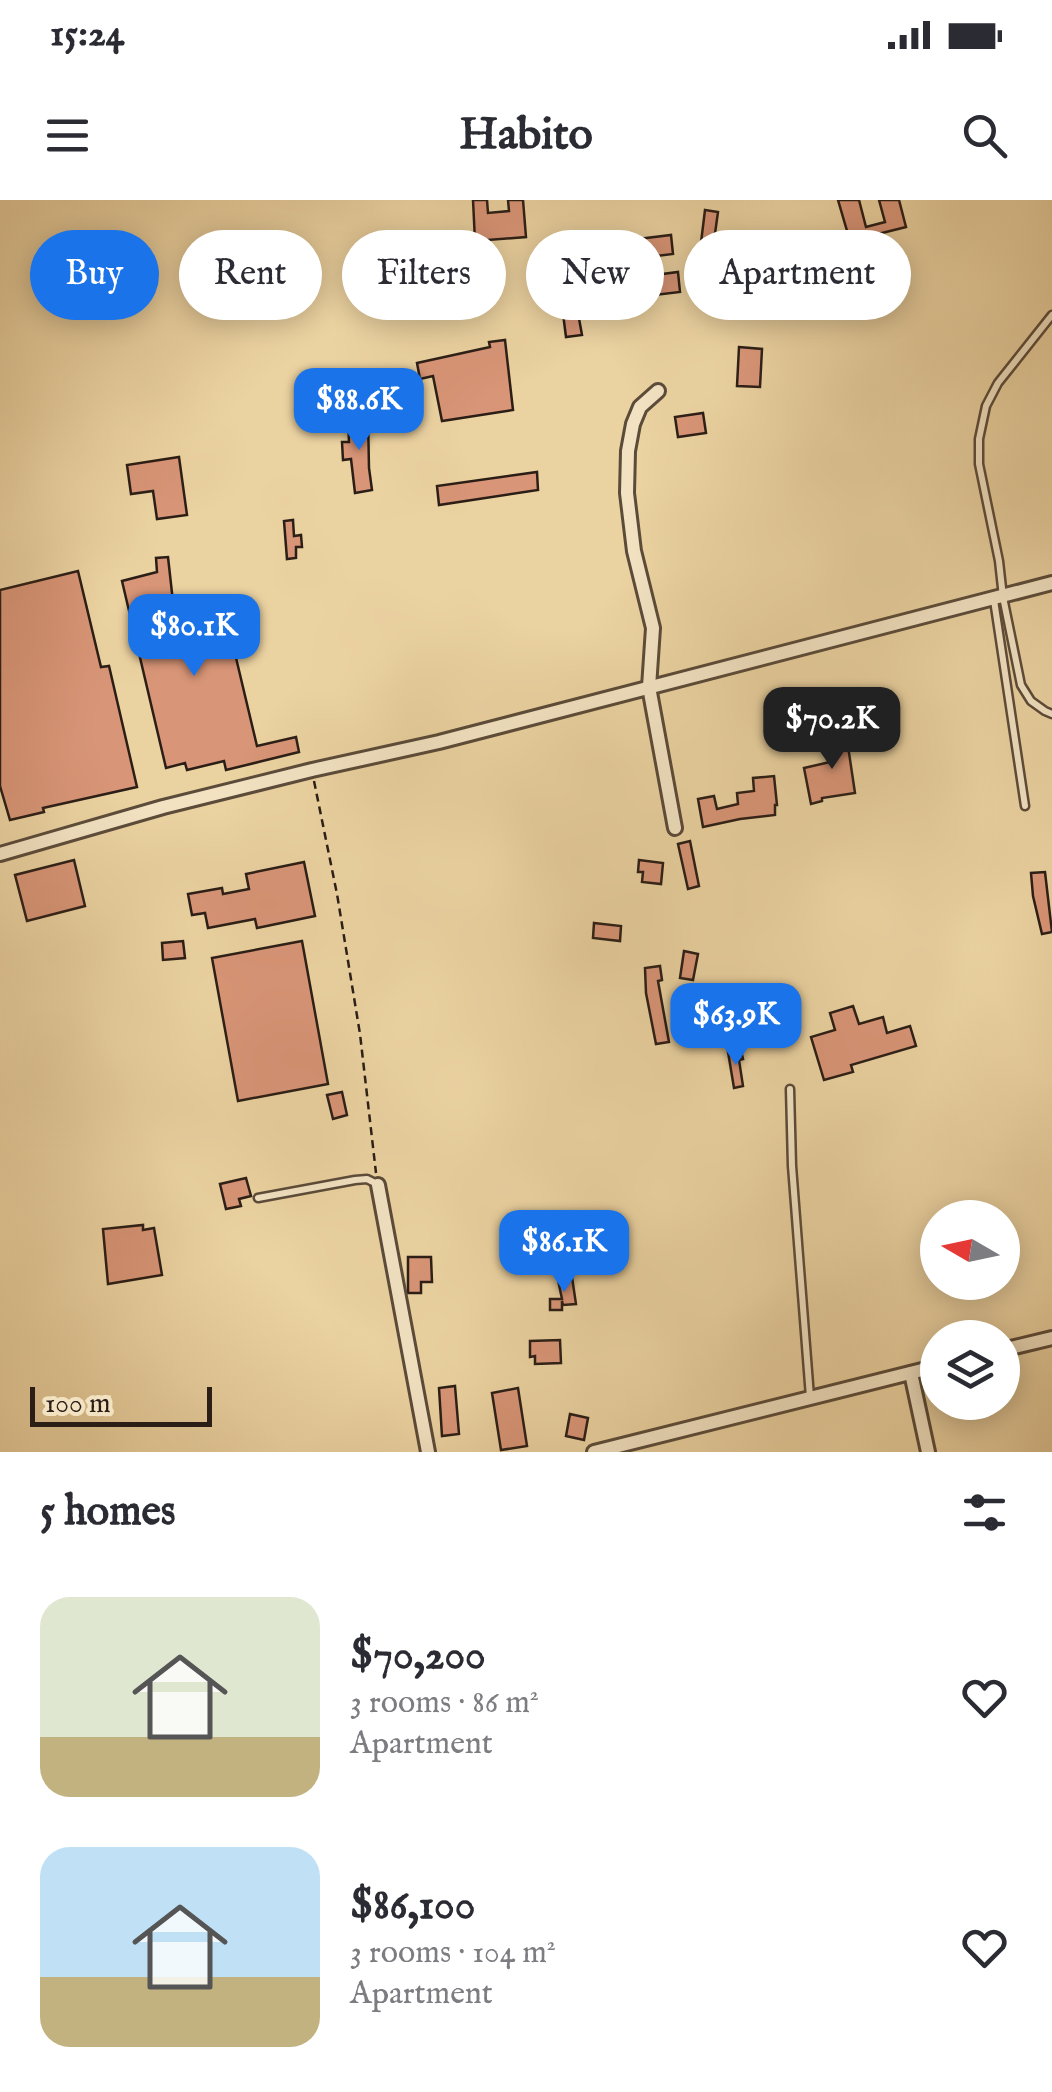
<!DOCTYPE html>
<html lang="en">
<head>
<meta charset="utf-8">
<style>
	body { margin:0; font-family:"IM FELL English",serif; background:#f7f7f7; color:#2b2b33; height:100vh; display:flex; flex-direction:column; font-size:38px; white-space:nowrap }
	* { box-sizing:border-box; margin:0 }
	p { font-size:32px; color:#7c7c81 }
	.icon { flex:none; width:55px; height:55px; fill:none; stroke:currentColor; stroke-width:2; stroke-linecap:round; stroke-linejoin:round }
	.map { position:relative; height:1252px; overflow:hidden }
	.drawer { display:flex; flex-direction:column; background:#fff; flex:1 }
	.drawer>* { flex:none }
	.top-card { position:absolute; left:30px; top:30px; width:992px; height:90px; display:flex; gap:20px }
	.needle { width:65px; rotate:279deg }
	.controls { position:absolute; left:920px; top:1000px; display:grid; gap:20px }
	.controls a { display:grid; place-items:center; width:100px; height:100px; border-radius:50%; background:#fff; box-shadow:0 5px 25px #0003; font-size:50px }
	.scale { position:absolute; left:30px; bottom:25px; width:182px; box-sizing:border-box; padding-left:10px; border:5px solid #2b1e16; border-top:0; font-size:28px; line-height:35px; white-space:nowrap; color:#2b1e16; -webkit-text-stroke:8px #f2e2c2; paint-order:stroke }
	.price { position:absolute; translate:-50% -85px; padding:0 22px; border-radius:20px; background:#1a73e8; color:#fff; font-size:32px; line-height:65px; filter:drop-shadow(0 2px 5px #0008) }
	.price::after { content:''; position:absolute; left:50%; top:60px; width:30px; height:22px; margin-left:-15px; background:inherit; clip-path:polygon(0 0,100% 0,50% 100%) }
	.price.current { background:#222; color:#fff }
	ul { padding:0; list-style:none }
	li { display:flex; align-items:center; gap:30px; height:250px; padding:0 40px }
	li span { display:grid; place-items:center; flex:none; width:280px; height:200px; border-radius:30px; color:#555 }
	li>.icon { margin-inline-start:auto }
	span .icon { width:120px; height:120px; fill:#fffc; stroke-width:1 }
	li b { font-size:42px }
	h2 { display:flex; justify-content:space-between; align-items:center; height:120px; padding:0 40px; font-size:42px }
	.chip { padding:0 35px; border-radius:45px; background:#fff; box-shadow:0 5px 25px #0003; font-size:35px; line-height:90px }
	.chip.current { background:#1a73e8; color:#fff }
	.status { display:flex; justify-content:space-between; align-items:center; height:70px; padding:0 50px; background:#fff; direction:ltr }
	.status svg { height:28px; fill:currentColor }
	header { display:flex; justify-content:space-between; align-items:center; height:130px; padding:0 40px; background:#fff; font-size:45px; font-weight:800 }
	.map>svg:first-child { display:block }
</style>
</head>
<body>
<div class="status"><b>15:24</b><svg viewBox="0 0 49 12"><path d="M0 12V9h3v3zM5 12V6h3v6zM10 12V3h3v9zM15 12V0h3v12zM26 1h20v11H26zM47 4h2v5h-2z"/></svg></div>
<header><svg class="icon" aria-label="menu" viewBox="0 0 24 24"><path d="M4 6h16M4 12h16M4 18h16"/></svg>Habito<svg class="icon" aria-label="search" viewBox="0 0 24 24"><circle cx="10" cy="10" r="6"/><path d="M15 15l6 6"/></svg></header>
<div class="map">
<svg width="1052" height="1252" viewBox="0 0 1052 1252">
	<rect width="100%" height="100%" fill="#ebd2a1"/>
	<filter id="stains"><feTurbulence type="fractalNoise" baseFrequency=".002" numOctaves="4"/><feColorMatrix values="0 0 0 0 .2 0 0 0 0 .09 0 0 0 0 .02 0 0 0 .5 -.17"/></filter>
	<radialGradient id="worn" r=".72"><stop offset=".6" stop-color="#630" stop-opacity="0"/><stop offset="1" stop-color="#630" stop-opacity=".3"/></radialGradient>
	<g fill="#d89577" stroke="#2b1e16" stroke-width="2.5">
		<path d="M473,0h14l1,13 21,-2 -1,-11h15l3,37 -51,4z"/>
		<path d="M838,0h21l7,27 19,-5 -6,-22h20l7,27 -56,14z"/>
		<path d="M705,10l13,2 -6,43 31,4 -2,14 -43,-6z"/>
		<path d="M671,35l2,19 -82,10 -2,-19z"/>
		<path d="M570,69l12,66 -16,2 -6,-47 -9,20 -7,-37z"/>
		<path d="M678,72l2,20 -85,10 -2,-19z"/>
		<path d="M505,140l8,70 -71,11 -9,-45 -13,3 -3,-16 73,-16 -1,-5z"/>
		<path d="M739,147l23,2 -2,38 -23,-1z"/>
		<path d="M703,213l3,20 -28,4 -3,-20z"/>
		<path d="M368,217l1,51 3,22 -17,3 -4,-34 -8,1 -1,-18h7l-1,-24z"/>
		<path d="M179,257l8,58 -30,4 -4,-28 -22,3 -4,-29z"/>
		<path d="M537,272l1,18 -99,15 -2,-19z"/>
		<path d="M293,320l1,16 7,-1 1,12h-6v11l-9,1 -3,-38z"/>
		<path d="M168,357l6,54 48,-12 35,147 39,-9 3,15 -73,18 -2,-9 -37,9 -2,-7 -19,5 -44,-187 35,-9 -1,-14z"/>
		<path d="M78,371l23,96 8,-1 28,121 -94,21 1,4 -34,8 -10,-34v-196z"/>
		<path d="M845,526l10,67 -33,5v3l-11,3 -7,-36 26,-6 -2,-15 10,-1 -3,-18z"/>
		<path d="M774,576l3,29h-2v10l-35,4 -37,8 -5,-28 16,-3 3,13 21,-5 -1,-11 17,-2 -1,-13z"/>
		<path d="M690,641l9,45 -11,3 -10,-45z"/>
		<path d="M74,660l11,46 -58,15 -12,-46z"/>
		<path d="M639,660l24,3 -2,21 -19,-2 1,-10h-5z"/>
		<path d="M304,662l11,54 -58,12 -2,-9 -47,9 -3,-15 -13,2 -4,-21 34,-6 1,6 26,-5 -3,-15z"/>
		<path d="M1045,672l7,60 -10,2 -9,-38 -2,-23z"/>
		<path d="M594,723l27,3 -1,15 -27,-3z"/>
		<path d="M183,741l2,17 -22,2 -1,-17z"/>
		<path d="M302,741l26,143 -90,17 -26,-143z"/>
		<path d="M684,751l14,3 -5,26 -13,-2z"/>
		<path d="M660,766l2,14 -4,1 11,61 -13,2 -10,-51 -1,-25z"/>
		<path d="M853,806l6,18 24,-7 4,16 23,-7 6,20 -65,19 2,7 -29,8 -13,-43 24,-7 -5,-17z"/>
		<path d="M741,850l2,9 -4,1 4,26 -9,2 -6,-36z"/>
		<path d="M342,892l5,23 -14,4 -6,-24z"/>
		<path d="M246,978l5,18 -12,3 2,7 -15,3 -6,-25z"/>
		<path d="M143,1025v5l11,-2 8,47 -54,9 -5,-55z"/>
		<path d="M408,1057h23l1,25h-11v11h-13z"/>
		<path d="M572,1077l4,27 -13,1 -1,-4v9h-12v-11h12l-4,-19z"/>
		<path d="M560,1140l1,23 -26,1v-8l-5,1v-16z"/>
		<path d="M455,1186l4,48 -17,2 -3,-48z"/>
		<path d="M518,1188l9,58 -26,4 -9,-57z"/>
		<path d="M570,1214l18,4 -4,22 -18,-4z"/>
	</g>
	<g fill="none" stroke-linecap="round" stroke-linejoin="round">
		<g stroke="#5b4b39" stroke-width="11">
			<g id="service">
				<path d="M1052,115l-54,68 -12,23 -7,33v25l20,97 4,36 18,88 10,16 14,10 7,3"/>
				<path d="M994,400l31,206"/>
				<path d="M790,889l2,77 18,231"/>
				<path d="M258,998l97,-18 12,-1 10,5"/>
			</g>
		</g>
		<g stroke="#5b4b39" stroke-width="18">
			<g id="minor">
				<path d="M658,191l-18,16 -7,17 -5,27 -1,42 7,58 19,77 -4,59 26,141"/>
				<path d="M0,654l163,-47 149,-37 127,-28 613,-159"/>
				<path d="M378,985l50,267"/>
				<path d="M1002,1150l50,-12"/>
				<path d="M911,1173l17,79"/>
				<path d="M594,1252l344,-86"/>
			</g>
		</g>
		<path stroke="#2b1e16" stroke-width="2.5" stroke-dasharray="8 5" stroke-linecap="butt" d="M314,581l23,113 23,140 16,139"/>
		<use href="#service" stroke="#f2e2c2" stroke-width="6"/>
		<use href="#minor" stroke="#f2e2c2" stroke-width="12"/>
	</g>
	<rect width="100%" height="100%" filter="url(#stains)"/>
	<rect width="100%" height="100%" fill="url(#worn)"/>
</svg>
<div class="controls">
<a><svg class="needle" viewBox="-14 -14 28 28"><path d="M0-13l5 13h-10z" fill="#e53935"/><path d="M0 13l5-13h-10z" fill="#7c7c81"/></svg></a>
<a><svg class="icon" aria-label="layers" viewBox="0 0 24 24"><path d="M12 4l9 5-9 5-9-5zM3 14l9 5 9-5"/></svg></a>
</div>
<div class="scale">100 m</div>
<b class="price" style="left:359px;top:253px">$88.6K</b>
<b class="price" style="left:194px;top:479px">$80.1K</b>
<b class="price current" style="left:832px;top:572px">$70.2K</b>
<b class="price" style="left:736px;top:868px">$63.9K</b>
<b class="price" style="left:564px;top:1095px">$86.1K</b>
<div class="top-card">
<a class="chip current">Buy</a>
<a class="chip">Rent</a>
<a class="chip">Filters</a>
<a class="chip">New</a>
<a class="chip">Apartment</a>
</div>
</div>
<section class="drawer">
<h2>5 homes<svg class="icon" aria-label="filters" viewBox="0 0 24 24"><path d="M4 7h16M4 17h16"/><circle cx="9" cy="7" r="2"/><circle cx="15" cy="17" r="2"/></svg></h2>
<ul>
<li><span style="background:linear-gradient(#dfe7d0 70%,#c2b280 0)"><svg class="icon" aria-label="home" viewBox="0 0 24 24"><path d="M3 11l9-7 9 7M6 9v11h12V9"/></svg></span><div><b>$70,200</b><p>3 rooms · 86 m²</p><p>Apartment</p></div><svg class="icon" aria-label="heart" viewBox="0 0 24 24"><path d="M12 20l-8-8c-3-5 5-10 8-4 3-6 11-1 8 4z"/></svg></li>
<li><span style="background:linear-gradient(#bfe0f5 65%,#c2b280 0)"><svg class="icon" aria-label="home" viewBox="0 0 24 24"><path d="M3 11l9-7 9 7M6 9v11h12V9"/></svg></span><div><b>$86,100</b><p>3 rooms · 104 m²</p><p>Apartment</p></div><svg class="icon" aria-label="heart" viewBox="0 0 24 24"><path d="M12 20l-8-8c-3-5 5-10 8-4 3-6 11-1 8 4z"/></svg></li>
</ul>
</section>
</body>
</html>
